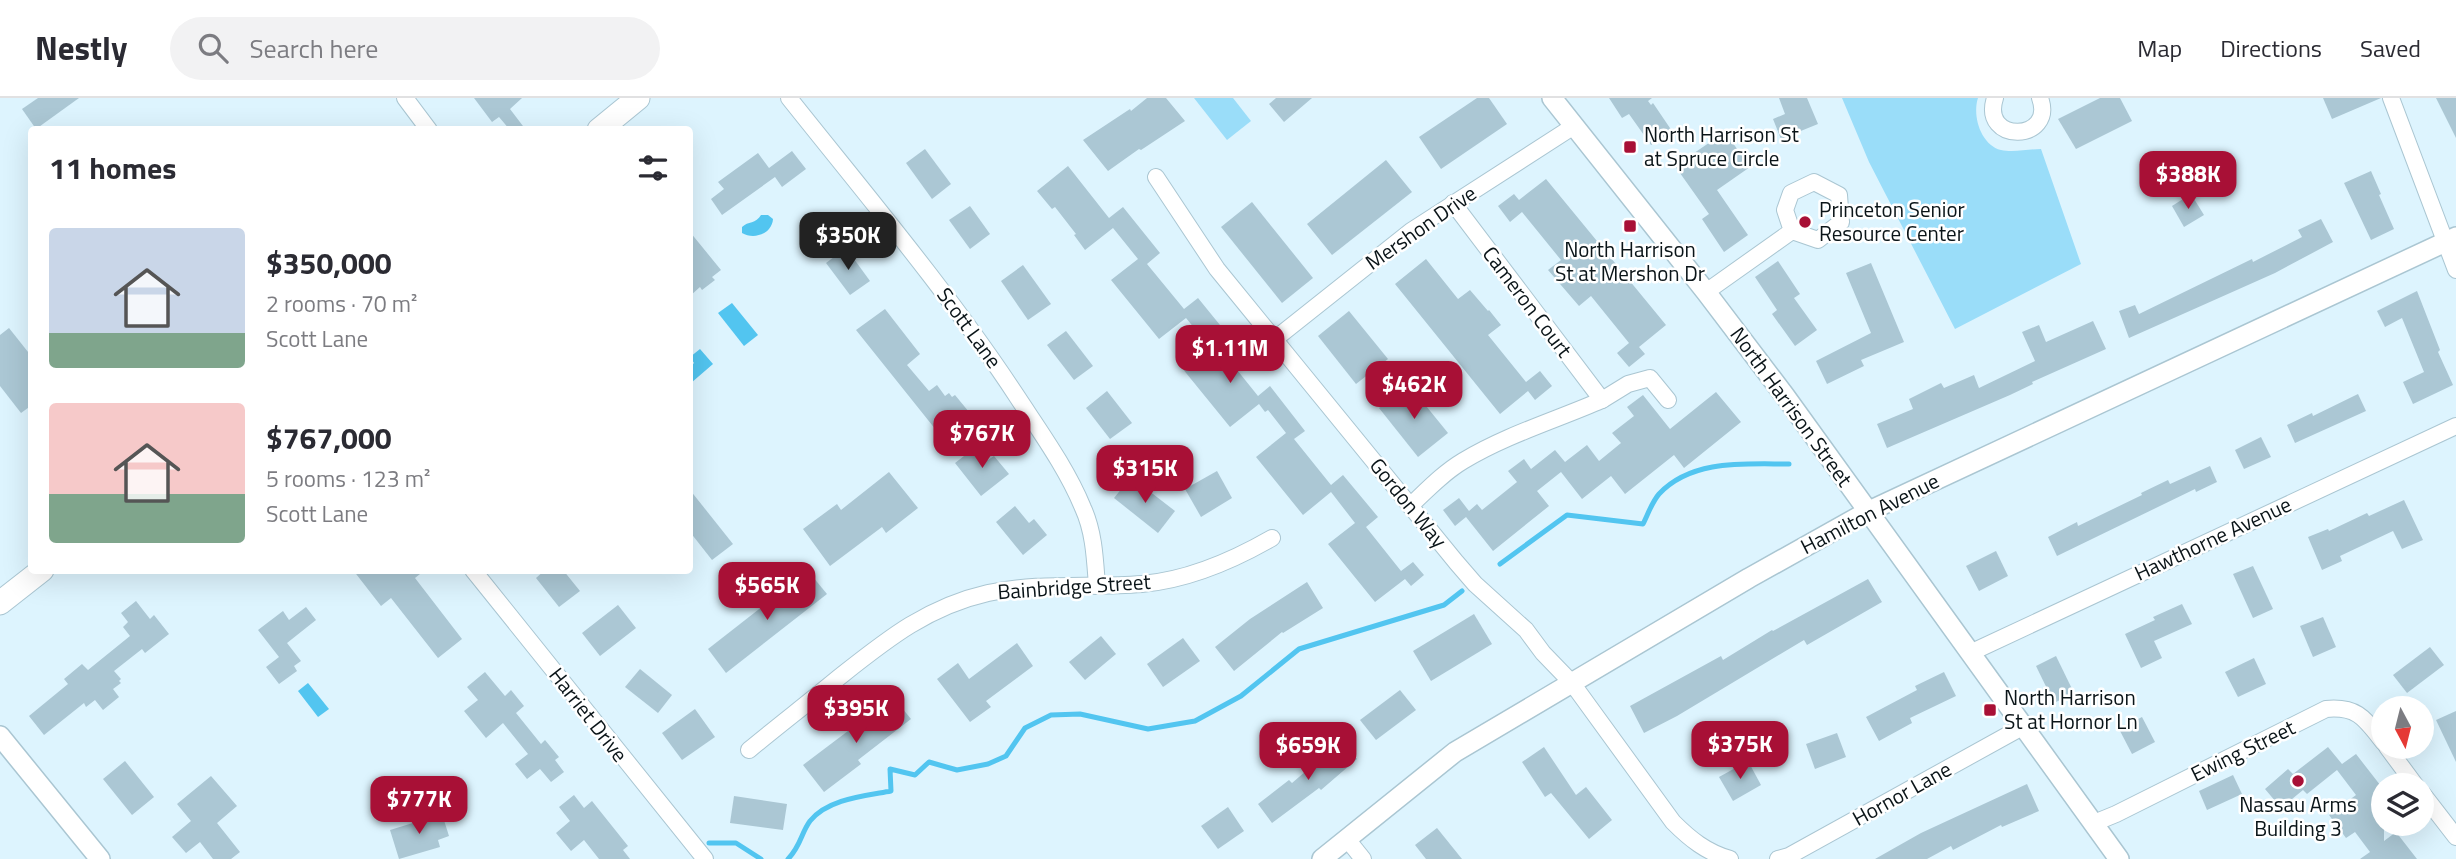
<!DOCTYPE html>
<html lang="en">
<head>
<meta charset="utf-8">
<style>
	body { margin:0; font-family:"Titillium Web",sans-serif; background:#f2f2f3; color:#2b2b33; height:100vh; display:flex; flex-direction:column; font-size:26px; white-space:nowrap }
	* { box-sizing:border-box; margin:0 }
	p { font-size:23px; color:#7c7c81 }
	.icon { flex:none; width:38px; height:38px; fill:none; stroke:currentColor; stroke-width:2; stroke-linecap:round; stroke-linejoin:round }
	.map { position:relative; flex:1; overflow:hidden }
	.details { position:absolute; left:28px; top:28px; width:665px; height:448px; display:flex; flex-direction:column; background:#fff; border-radius:7px; box-shadow:0 7px 28px #0002 }
	.details>* { flex:none }
	.needle { width:46px; rotate:173deg }
	.buttons { position:absolute; left:2371px; top:598px; display:grid; gap:14px }
	.buttons a { display:grid; place-items:center; width:63px; height:63px; border-radius:50%; background:#fff; box-shadow:0 7px 28px #0002; font-size:35px }
	.price { position:absolute; translate:-50% -60px; padding:0 16px; border-radius:14px; background:#a81036; color:#fff; font-size:23px; line-height:46px; filter:drop-shadow(0 2px 4px #0008) }
	.price::after { content:''; position:absolute; left:50%; top:42px; width:21px; height:16px; margin-left:-10px; background:inherit; clip-path:polygon(0 0,100% 0,50% 100%) }
	.price.on { background:#222; color:#fff }
	ul { padding:0; list-style:none }
	li { display:flex; align-items:center; gap:21px; height:175px; padding:0 21px }
	li span { display:grid; place-items:center; flex:none; width:196px; height:140px; border-radius:7px; color:#555 }
	li>.icon { margin-inline-start:auto }
	span .icon { width:84px; height:84px; fill:#fffc; stroke-width:1 }
	li b { font-size:30px }
	h2 { display:flex; justify-content:space-between; align-items:center; height:84px; padding:0 21px; font-size:30px }
	header { display:flex; align-items:center; gap:42px; box-sizing:border-box; height:98px; padding:0 35px; background:#fff; border-bottom:2px solid #e1e1e2 }
	header strong { font-size:33px }
	nav { display:flex; gap:38px; margin-inline-start:auto; font-size:24px }
	.search { width:490px; height:63px; background:#f2f2f3; display:flex; align-items:center; gap:18px; box-sizing:border-box; padding:0 24px; border-radius:38px; color:#7c7c81; font-size:26px }
	.map>svg:first-child { display:block }
</style>
</head>
<body>
<header>
<strong>Nestly</strong>
<div class="search"><svg class="icon" aria-label="search" viewBox="0 0 24 24"><circle cx="10" cy="10" r="6"/><path d="M15 15l6 6"/></svg>Search here</div>
<nav><a>Map</a><a>Directions</a><a>Saved</a></nav>
</header>
<div class="map">
<svg width="2456" height="761" viewBox="0 0 2456 761">
	<rect width="100%" height="100%" fill="#ddf4fe"/>
	<g fill="#9addf9">
		<path d="M1194,0h39l18,23 -24,19z"/>
		<path d="M1842,0h136c-6,18 3,47 23,52 12,3 28,-1 40,-1l40,115 -126,65 -86,-167z"/>
	</g>
	<g fill="#52c5f0">
		<path d="M761,117h7l5,4c-1,15 -19,21 -31,14v-6c6,-6 14,-3 19,-12z"/>
		<path d="M732,205l26,32 -14,11 -26,-33z"/>
		<path d="M700,251l13,15 -22,19 -1,-16 4,-4 -4,-6z"/>
		<path d="M308,585l21,26 -11,8 -20,-26z"/>
	</g>
	<g fill="none" stroke-linecap="round" stroke-linejoin="round">
		<g stroke="#52c5f0" stroke-width="5">
			<path d="M1500,466l67,-49 76,9c5,-10 9,-22 16,-30 33,-35 86,-30 130,-30"/>
			<path d="M709,745h27l25,16"/>
			<path d="M788,761c13,-13 13,-26 22,-38 18,-22 54,-25 81,-30l-1,-22 25,6 14,-13 28,8 31,-6 18,-8 19,-28 26,-13 29,-1 68,15 47,-8 46,-25 58,-47 145,-44 18,-14"/>
		</g>
	</g>
	<g fill="#abc7d4">
		<path d="M38,0h41l-43,31 -14,-20z"/>
		<path d="M474,0h48l-12,11 16,21h-16l-11,-13 -7,5z"/>
		<path d="M1147,0h19l19,23 -44,29 -2,-1 -31,22 -25,-31 47,-31 1,2z"/>
		<path d="M1276,0h36l-28,24 -15,-18z"/>
		<path d="M1477,0h12l18,26 -66,45 -22,-32z"/>
		<path d="M1609,0h43l-4,3 3,4 2,-2 19,28 -21,14 -22,-31 -7,4z"/>
		<path d="M1779,0h28l11,26 -37,15 -8,-20 12,-5z"/>
		<path d="M2100,0h20l12,23 -56,28 -18,-30z"/>
		<path d="M2323,0h58l-49,21z"/>
		<path d="M2436,0h20v40z"/>
		<path d="M1725,34l25,35 -33,23 31,45 -24,17 -22,-33 7,-5 -34,-48z"/>
		<path d="M925,51l26,35 -19,15 -26,-36z"/>
		<path d="M792,53l14,18 -24,18 -7,-10 -53,38 -11,-16 13,-10 -6,-7 40,-29 11,15z"/>
		<path d="M1386,62l26,32 -80,63 -25,-31z"/>
		<path d="M1068,68l41,52 14,-11 37,46 -13,11 37,45 14,-11 35,43 -12,9 37,46 12,-10 35,45 -11,8 37,46 12,-10 35,42 -12,10 35,44 12,-9 11,13 -13,11 -6,-7 -30,23 -47,-58 27,-21 -24,-31 -28,23 -47,-58 30,-24 -18,-23 -3,2 -6,-8 -29,23 -48,-59 27,-22 -23,-28 -27,21 -48,-59 27,-21 -25,-31 -28,22 -11,-15 2,-1 -21,-27 -3,2 -15,-18z"/>
		<path d="M2371,73l10,23 -2,1 15,34 -23,11 -27,-57z"/>
		<path d="M1546,81l120,146 -27,22 6,7 -16,13 -12,-14 12,-10 -38,-47 -12,10 -31,-36 13,-10 -39,-48 -12,10 -12,-16 16,-12 5,6z"/>
		<path d="M2191,96l13,21 -20,12 -12,-21z"/>
		<path d="M1252,104l61,76 -31,25 -61,-76z"/>
		<path d="M970,108l20,28 -20,15 -21,-29z"/>
		<path d="M2321,121l12,23 -58,31 -146,65 -10,-27 16,-6 4,9 113,-55 1,3 49,-25 -4,-7z"/>
		<path d="M690,134l31,38 -9,7 3,3 -13,10 -2,-3 -10,9z"/>
		<path d="M846,150l24,33 -20,14 -24,-32z"/>
		<path d="M1426,161l32,40 12,-9 18,21 1,-1 12,15 -13,10 38,47 14,-11 12,15 -17,14 -7,-9 -28,23 -105,-130z"/>
		<path d="M1778,163l22,33 -6,4 23,32 -22,16 -23,-32 5,-4 -22,-33z"/>
		<path d="M1871,165l33,79 -43,18 3,6 -37,18 -11,-23 55,-28 -25,-60z"/>
		<path d="M1023,167l28,39 -23,16 -27,-39z"/>
		<path d="M2417,193l23,59 -2,2 15,33 -40,19 -10,-22 21,-10 -22,-54 -17,9 -8,-16z"/>
		<path d="M885,211l35,45 -13,11 22,26 8,-6 8,11 4,-3 3,4 3,-2 14,17 -29,23 -84,-105z"/>
		<path d="M1349,213l39,48 -32,25 -38,-48z"/>
		<path d="M2093,223l13,28 -74,33 1,2 -23,11 -123,53 -10,-24 36,-15 -4,-10 32,-16 3,5 30,-13 5,13 56,-27 -13,-29 17,-7 7,17z"/>
		<path d="M9,230l23,29v48l-11,8 -21,-27v-51z"/>
		<path d="M1066,233l27,35 -19,14 -27,-35z"/>
		<path d="M1409,287l39,48 -30,24 -39,-49z"/>
		<path d="M1107,293l25,32 -22,16 -24,-31z"/>
		<path d="M1716,294l25,30 -57,46 -10,-13 -49,39 -14,-18 -29,23 -21,-27 -24,19 12,15 -56,45 -27,-34 -11,9 -12,-16 16,-12 10,13 8,-7 5,6 35,-28 -9,-11 16,-12 7,10 24,-19 10,12 22,-17 12,16 22,-18 -9,-10 22,-17 -7,-9 16,-12 27,34z"/>
		<path d="M2358,296l8,17 -71,32 -8,-18 25,-12 1,3z"/>
		<path d="M2261,339l10,20 -27,12 -9,-19z"/>
		<path d="M977,348l11,14 6,-4 15,18 -28,22 -26,-33z"/>
		<path d="M2210,368l7,16 -21,10 -1,-3 -138,67 -9,-19 29,-15 1,4 64,-31 -1,-2 27,-13 2,4z"/>
		<path d="M1217,373l15,27 -31,19 -16,-28z"/>
		<path d="M889,374l29,36 -32,25 -4,-6 -52,39 -27,-37 34,-25 4,6z"/>
		<path d="M1131,379l44,34 -17,22 -44,-35z"/>
		<path d="M690,392l43,54 -21,16 -22,-28z"/>
		<path d="M2404,402l19,40 -21,9 -9,-18 -53,25 2,5 -20,9 -14,-33 20,-8 1,2 38,-18 2,3z"/>
		<path d="M1015,408l14,17 5,-4 13,16 -24,20 -27,-33z"/>
		<path d="M1996,453l12,25 -29,15 -13,-25z"/>
		<path d="M2253,468l20,43 -20,9 -20,-44z"/>
		<path d="M353,472h72l-10,8 47,61 -24,19 -47,-60 -10,8z"/>
		<path d="M545,472h18l17,21 -21,16 -23,-29z"/>
		<path d="M808,473l19,23 -101,79 -18,-24z"/>
		<path d="M1868,481l14,23 -75,43 -3,-5 -127,76 -33,17 -14,-27 91,-50 2,4 49,-30 1,1z"/>
		<path d="M1307,484l16,26 -40,25 -1,-1 -48,39 -19,-24 35,-28z"/>
		<path d="M136,503l14,18 4,-4 15,19 -24,19 -3,-4 -28,22 7,8 -2,2 2,2 -8,6 6,8 -16,13 -8,-10 -9,7 -2,-4 -40,32 -15,-19 39,-32 -4,-5 18,-15 6,6 42,-34 -7,-9 5,-5 -7,-9z"/>
		<path d="M2182,506l10,20 -38,17 8,17 -21,10 -16,-34 30,-14 -2,-3z"/>
		<path d="M618,507l18,23 -36,28 -18,-23z"/>
		<path d="M306,509l10,13 -29,23 14,18 -7,5 3,5 -18,13 -13,-17 13,-10 -21,-27 25,-19 6,9z"/>
		<path d="M1474,516l18,30 -61,37 -18,-30z"/>
		<path d="M2323,519l13,30 -23,10 -13,-31z"/>
		<path d="M1101,538l15,18 -31,26 -16,-18z"/>
		<path d="M1183,540l17,23 -37,26 -16,-23z"/>
		<path d="M1017,545l16,23 -47,35 5,6 -21,15 -33,-43 21,-16 11,16z"/>
		<path d="M2430,549l14,18 -37,28 -14,-18z"/>
		<path d="M2056,558l18,37 -20,10 -18,-37z"/>
		<path d="M2254,560l12,26 -28,13 -13,-25z"/>
		<path d="M640,571l32,26 -14,18 -33,-26z"/>
		<path d="M485,574l20,24 6,-6 13,16 -8,7 25,31 4,-4 14,17 -4,3 9,12 -13,10 -11,-13 -13,10 -12,-15 13,-10 -25,-31 -17,15 -22,-27 14,-11 -11,-13z"/>
		<path d="M1944,574l12,24 -46,22 2,5 -33,18 -13,-24 51,-27 -2,-4z"/>
		<path d="M1400,592l16,20 -40,30 -16,-20z"/>
		<path d="M893,599l18,22 -53,41 3,4 -37,28 -21,-27z"/>
		<path d="M695,611l20,28 -33,23 -20,-27z"/>
		<path d="M2456,613v51l-20,-42z"/>
		<path d="M2142,619l13,25 -23,12 -13,-25z"/>
		<path d="M1837,635l9,24 -31,12 -9,-25z"/>
		<path d="M1341,643l16,18 -36,31 -2,-2 -47,35 -14,-19 31,-24 3,3z"/>
		<path d="M1544,649l32,48 10,-8 26,33 -23,19 -38,-46 -6,4 -23,-35z"/>
		<path d="M2328,649l14,17 14,-10 28,36v51l12,-9 21,27h-57l10,-7 -15,-20 -9,6 -17,-23 27,-20 -19,-25 -30,24 -4,-4 -22,18 -16,-19 23,-20 5,5z"/>
		<path d="M125,663l29,36 -22,18 -29,-36z"/>
		<path d="M1748,663l13,24 -28,16 -14,-24z"/>
		<path d="M2233,677l9,19 -35,16 -8,-19z"/>
		<path d="M211,678l26,30 -20,17 23,29 -9,7h-18l-13,-17 -14,11 -14,-16 19,-16 -14,-17z"/>
		<path d="M441,684l9,26 -21,7 -8,-27z"/>
		<path d="M2027,686l12,27 -37,16 -1,-2 -48,25 -2,-4 -24,13h-52l46,-26z"/>
		<path d="M574,697l10,13 8,-7 36,45 -5,4 7,9h-31l-15,-19 -13,11 -15,-18 14,-12 -11,-14z"/>
		<path d="M734,698l53,8 -4,26 -53,-7z"/>
		<path d="M1228,709l16,24 -26,18 -17,-23z"/>
		<path d="M442,716l7,22 -11,4 2,7 -41,12 -9,-29z"/>
		<path d="M1437,730l25,31h-36l-11,-14z"/>
	</g>
	<g fill="none" stroke-linecap="round" stroke-linejoin="round">
		<g stroke="#aac6d2" stroke-width="18">
			<g id="minor">
				<path d="M405,0l24,32"/>
				<path d="M789,0c78,98 160,195 229,300 23,35 49,71 65,110 11,24 12,51 14,78"/>
				<path d="M1995,0c-15,46 61,44 45,0"/>
				<path d="M2391,0l65,172"/>
				<path d="M1156,79l61,92 239,293 19,22 51,46 17,23 29,30 101,139c17,17 33,30 57,37"/>
				<path d="M1453,105l149,197 26,-16 22,-6 18,22"/>
				<path d="M1706,194l86,-61 26,9 23,-18 -2,-27 -25,-13 -23,11 -6,17 7,21"/>
				<path d="M1275,241l136,-108 163,-105"/>
				<path d="M1410,408c17,-16 33,-33 53,-45 43,-26 93,-41 139,-61"/>
				<path d="M473,472l232,289"/>
				<path d="M1970,555l486,-227"/>
				<path d="M2387,649l29,39"/>
				<path d="M749,652c29,-24 59,-47 88,-71 48,-38 89,-72 151,-86 50,-11 103,-5 154,-9 47,-4 90,-23 130,-46"/>
				<path d="M2422,695l34,44"/>
				<path d="M2094,725l22,-9 210,-105c32,-3 39,10 58,34"/>
				<path d="M1347,741l16,20"/>
				<path d="M1778,761l11,-3 235,-130"/>
			</g>
		</g>
		<g stroke="#aac6d2" stroke-width="22">
			<g id="tertiary">
				<path d="M1552,0l154,194 79,104 334,463"/>
				<path d="M0,638l100,123"/>
				<path d="M1322,761l133,-107 294,-174 118,-66 589,-275"/>
			</g>
		</g>
		<g stroke="#aac6d2" stroke-width="25">
			<g id="secondary">
				<path d="M599,32l39,-32"/>
				<path d="M0,505l42,-33"/>
			</g>
		</g>
		<use href="#minor" stroke="#fff" stroke-width="16"/>
		<use href="#tertiary" stroke="#fff" stroke-width="19"/>
		<use href="#secondary" stroke="#fff" stroke-width="23"/>
	</g>
	<g fill="#a81036" stroke="#fff" stroke-width="2.5">
		<rect x="1623" y="42" width="14" height="14" rx="3.5"/>
		<circle cx="1805" cy="124" r="7"/>
		<rect x="1623" y="121" width="14" height="14" rx="3.5"/>
		<rect x="1983" y="605" width="14" height="14" rx="3.5"/>
		<circle cx="2298" cy="683" r="7"/>
	</g>
	<g text-anchor="middle" stroke-width="5" stroke-linejoin="round" paint-order="stroke">
		<g font-size="21" fill="#0a1418" stroke="#fff" text-anchor="start">
			<text x="1644" y="44">North Harrison St<tspan x="1644" dy="24">at Spruce Circle</tspan></text>
			<text x="1819" y="119">Princeton Senior<tspan x="1819" dy="24">Resource Center</tspan></text>
			<text x="1630" y="159" text-anchor="middle">North Harrison<tspan x="1630" dy="24">St at Mershon Dr</tspan></text>
			<text x="2004" y="607">North Harrison<tspan x="2004" dy="24">St at Hornor Ln</tspan></text>
			<text x="2298" y="714" text-anchor="middle">Nassau Arms<tspan x="2298" dy="24">Building 3</tspan></text>
		</g>
		<g font-size="21" fill="#0a1418" stroke="#fff">
			<text transform="translate(1421 130) rotate(-35)" y="7">Mershon Drive</text>
			<text transform="translate(1527 204) rotate(53)" y="7">Cameron Court</text>
			<text transform="translate(969 230) rotate(54)" y="7">Scott Lane</text>
			<text transform="translate(1791 309) rotate(54)" y="7">North Harrison Street</text>
			<text transform="translate(1408 405) rotate(51)" y="7">Gordon Way</text>
			<text transform="translate(1870 416) rotate(-27)" y="7">Hamilton Avenue</text>
			<text transform="translate(2213 441) rotate(-25)" y="7">Hawthorne Avenue</text>
			<text transform="translate(1074 489) rotate(-4)" y="7">Bainbridge Street</text>
			<text transform="translate(588 617) rotate(52)" y="7">Harriet Drive</text>
			<text transform="translate(2243 653) rotate(-26)" y="7">Ewing Street</text>
			<text transform="translate(1902 696) rotate(-29)" y="7">Hornor Lane</text>
		</g>
	</g>
</svg>
<div class="buttons">
<a><svg class="needle" viewBox="-14 -14 28 28"><path d="M0-13l5 13h-10z" fill="#e53935"/><path d="M0 13l5-13h-10z" fill="#7c7c81"/></svg></a>
<a><svg class="icon" aria-label="layers" viewBox="0 0 24 24"><path d="M12 4l9 5-9 5-9-5zM3 14l9 5 9-5"/></svg></a>
</div>
<b class="price" style="left:2188px;top:113px">$388K</b>
<b class="price on" style="left:848px;top:174px">$350K</b>
<b class="price" style="left:1230px;top:287px">$1.11M</b>
<b class="price" style="left:1414px;top:323px">$462K</b>
<b class="price" style="left:982px;top:372px">$767K</b>
<b class="price" style="left:1145px;top:407px">$315K</b>
<b class="price" style="left:767px;top:524px">$565K</b>
<b class="price" style="left:856px;top:647px">$395K</b>
<b class="price" style="left:1740px;top:683px">$375K</b>
<b class="price" style="left:1308px;top:684px">$659K</b>
<b class="price" style="left:419px;top:738px">$777K</b>
<section class="details">
<h2>11 homes<svg class="icon" aria-label="filters" viewBox="0 0 24 24"><path d="M4 7h16M4 17h16"/><circle cx="9" cy="7" r="2"/><circle cx="15" cy="17" r="2"/></svg></h2>
<ul>
<li><span style="background:linear-gradient(#c9d6e8 75%,#7fa58c 0)"><svg class="icon" aria-label="home" viewBox="0 0 24 24"><path d="M3 11l9-7 9 7M6 9v11h12V9"/></svg></span><div><b>$350,000</b><p>2 rooms · 70 m²</p><p>Scott Lane</p></div></li>
<li><span style="background:linear-gradient(#f6c9c9 65%,#7fa58c 0)"><svg class="icon" aria-label="home" viewBox="0 0 24 24"><path d="M3 11l9-7 9 7M6 9v11h12V9"/></svg></span><div><b>$767,000</b><p>5 rooms · 123 m²</p><p>Scott Lane</p></div></li>
</ul>
</section>
</div>
</body>
</html>
